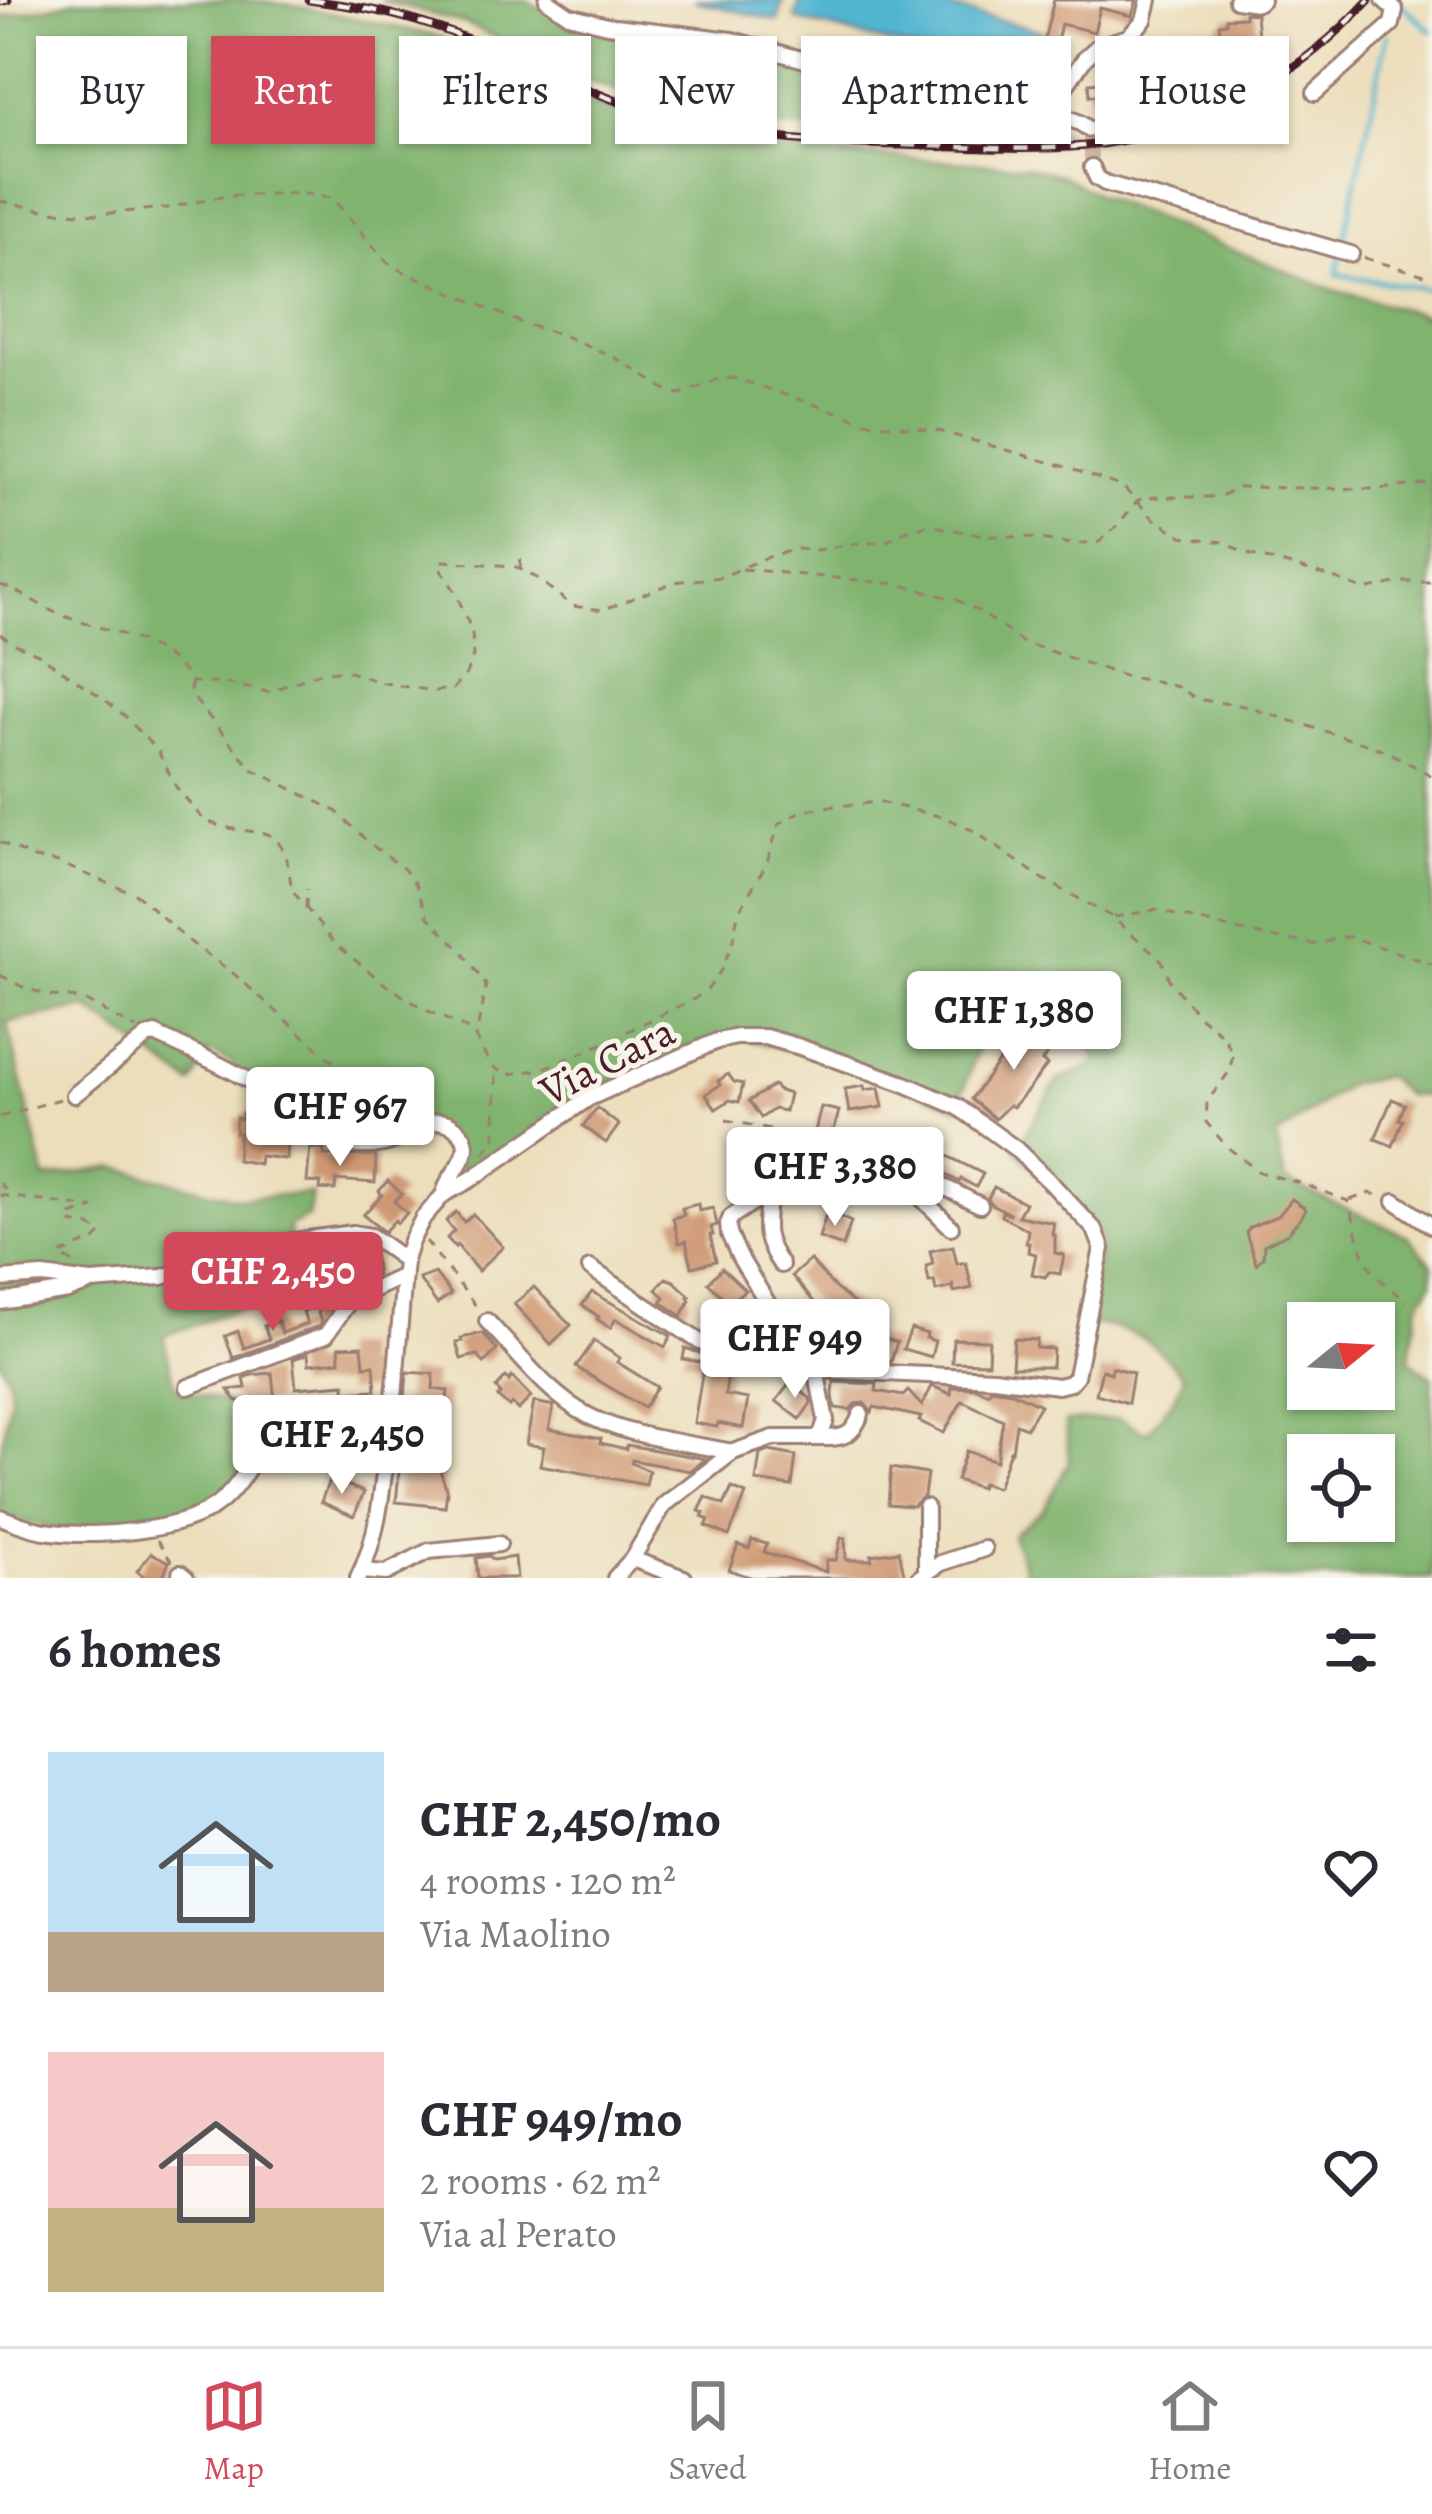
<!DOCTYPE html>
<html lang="en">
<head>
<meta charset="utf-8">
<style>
	body { margin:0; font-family:Alegreya,serif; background:#f2f2f3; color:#2b2b33; height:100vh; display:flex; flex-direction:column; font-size:45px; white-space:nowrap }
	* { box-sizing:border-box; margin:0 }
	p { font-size:39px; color:#7c7c81 }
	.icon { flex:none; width:66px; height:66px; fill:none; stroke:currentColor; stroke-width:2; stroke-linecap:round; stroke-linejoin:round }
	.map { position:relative; height:1578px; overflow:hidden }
	.sheet { display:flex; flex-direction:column; background:#fff; flex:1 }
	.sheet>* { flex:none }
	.hud { position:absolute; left:36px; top:36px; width:1362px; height:108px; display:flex; gap:24px }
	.needle { width:78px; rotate:72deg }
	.buttons { position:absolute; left:1287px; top:1302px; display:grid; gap:24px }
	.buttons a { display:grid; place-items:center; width:108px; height:108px; border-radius:0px; background:#fff; box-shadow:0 3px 9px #0004; font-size:60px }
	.price { position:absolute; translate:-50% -102px; padding:0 27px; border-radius:12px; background:#fff; color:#222; font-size:39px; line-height:78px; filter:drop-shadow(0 3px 6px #0008) }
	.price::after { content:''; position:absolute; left:50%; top:72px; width:36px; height:27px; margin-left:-18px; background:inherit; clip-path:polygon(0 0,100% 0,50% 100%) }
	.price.current { background:#d1495b; color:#fff }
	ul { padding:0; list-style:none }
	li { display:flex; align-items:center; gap:36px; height:300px; padding:0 48px }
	li span { display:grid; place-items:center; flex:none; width:336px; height:240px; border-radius:0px; color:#555 }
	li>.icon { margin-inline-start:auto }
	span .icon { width:144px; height:144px; fill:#fffc; stroke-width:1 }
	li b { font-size:51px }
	h2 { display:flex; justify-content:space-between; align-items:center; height:144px; padding:0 48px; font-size:51px }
	.pill { padding:0 42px; border-radius:0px; background:#fff; box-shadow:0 3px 9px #0004; font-size:42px; line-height:108px }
	.pill.current { background:#d1495b; color:#fff }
	.tab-bar { display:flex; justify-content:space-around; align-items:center; height:168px; border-top:3px solid #e1e1e2; background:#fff; font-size:33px; color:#7c7c81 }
	.tab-bar a { display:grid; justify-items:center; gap:6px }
	.tab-bar .current { color:#d1495b }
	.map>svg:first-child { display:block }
</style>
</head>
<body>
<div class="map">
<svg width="1432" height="1578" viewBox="0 0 1432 1578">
	<rect width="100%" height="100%" fill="#f7f3e8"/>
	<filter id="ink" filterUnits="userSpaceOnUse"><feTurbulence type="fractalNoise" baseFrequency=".00833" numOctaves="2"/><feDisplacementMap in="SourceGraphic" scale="24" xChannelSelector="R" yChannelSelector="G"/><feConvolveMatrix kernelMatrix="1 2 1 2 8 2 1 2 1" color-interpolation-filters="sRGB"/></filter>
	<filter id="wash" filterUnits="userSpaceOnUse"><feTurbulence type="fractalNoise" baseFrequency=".004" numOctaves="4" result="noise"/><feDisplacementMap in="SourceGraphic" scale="48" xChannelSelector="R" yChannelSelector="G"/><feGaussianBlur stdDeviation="2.7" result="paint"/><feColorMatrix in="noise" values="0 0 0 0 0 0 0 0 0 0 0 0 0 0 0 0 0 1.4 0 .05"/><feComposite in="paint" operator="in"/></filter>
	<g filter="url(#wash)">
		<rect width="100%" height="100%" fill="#ecdebb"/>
		<g fill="#80b36e" stroke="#65694c" stroke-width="3" fill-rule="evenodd">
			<path d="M78,0h170l44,5 145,31 128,58 136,46 50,9 275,17 37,10 38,21 232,93 99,27v779l-27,-1 -19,-19 -37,8 -73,53 9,44 123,55 24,28v19l-13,20 -10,57 23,17v201h-404l-16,-43 32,-26 25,-47 -3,-41 54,-2 27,14 29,-37 8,-20c-32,-36 -48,-47 -97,-53l14,-83 -85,-91 42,-68 40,-19 -23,-47 -50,-36 -39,43 -28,85 -122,-46 -99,-24 -148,61 -119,82 -37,-43 -59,8 -59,-14 -73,-54 -12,-15 -21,-10 -17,32 -105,-76 -80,14 38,157 69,-12 122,31 76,-4 -4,23 -19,9 -2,65 -124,45 13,53 59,15 35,28 -44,64 -37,22 -106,16 -83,-17c0,-20 0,-40 0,-60 2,-33 22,-66 0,-96v-1343zM1308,1323h66v66h-66zM1308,1455h66v66h-66z"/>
			<path d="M380,0h147l46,27 157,28 338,78 -90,2 -216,-8 -63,-9 -120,-41 -115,-54z"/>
		</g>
		<g fill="#51b5d0" stroke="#4e6a7e" stroke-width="3">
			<path d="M693,0h90l-5,21z"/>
			<path d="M800,0h118l124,31 -11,49 -236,-61z"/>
		</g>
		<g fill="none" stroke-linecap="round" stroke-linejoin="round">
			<g stroke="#51b5d0" stroke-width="4.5">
				<path d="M1396,0l36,31"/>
				<path d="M1387,35l-50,239 95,16"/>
			</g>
		</g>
		<g id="blocks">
			<g fill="#cf9873">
				<path d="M1054,0h83l-5,16 -32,-8 -6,24 -33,-8 -15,63 -13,-3z"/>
				<path d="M1245,13l11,1 3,33 -10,1 -1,-10 -12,1 1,8 -11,1 1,7 -14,1 -2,-24 9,-1 -1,-7 7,-1v-5l19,-1z"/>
				<path d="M1182,51l2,24 -58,4 1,12 -37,5 -1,-13 12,-1 -1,-10h6l-1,-13z"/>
				<path d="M1030,1025l25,19 -13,17 5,4 -19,25 -15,17 -4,-2 -14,14 -24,-20 51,-69 3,2z"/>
				<path d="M728,1074l6,8 9,2 -4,18 -9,-2 -14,9 -10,-15 14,-9 -2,-4z"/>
				<path d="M774,1085l3,5 12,4 -4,17 -11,-2 -13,9 -12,-17z"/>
				<path d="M864,1086l1,4 14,-2 4,19 -34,5 -4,-23z"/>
				<path d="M1392,1099l13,5 -6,15 4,1 -10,26 -18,-7z"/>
				<path d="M821,1107l18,4 -5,19h-3l-3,9 -14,-4z"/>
				<path d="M597,1108l22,17 -13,18 -23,-17z"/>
				<path d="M255,1111l20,2 -1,22 13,3 -1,21 -26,-3 -1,8 -22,-4 2,-27h-4l1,-15 6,1v-5l12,1z"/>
				<path d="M883,1134l19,10 4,-9 77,39 -7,13 -15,-8 -2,3 -44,-26 -1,3 -33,-16z"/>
				<path d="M310,1148l14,2v5l52,1 -1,27 -39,-3 -1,10 -15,-1 1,-6 -14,-1z"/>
				<path d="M388,1181l14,13 -8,7 13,12 -10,10 -2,-3 -11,12 -21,-17 19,-20 -3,-4z"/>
				<path d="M994,1187l31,16 -7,13 36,7 -2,11 3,1v18l9,2 -4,19 -11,-2 -4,5 -13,-3 4,-20 -8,-2 1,-9h-3l2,-13 -27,-14 1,-4 9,2 -20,-10 -3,-6z"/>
				<path d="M1292,1199l14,10 -4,7 -14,17 -24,12 -1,12 -7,7 -10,-31 4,-6 29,-12z"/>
				<path d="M698,1204l1,7 14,-3 4,17 -6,2 2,8h-3l6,26 -24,6 -6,-26 -7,2 -6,-25 11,-3 -2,-7z"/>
				<path d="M827,1211l24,11 -8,24 -24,-8z"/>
				<path d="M456,1212l8,10 9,-8 30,33 -25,24 -21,-26 -2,2 -8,-9 7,-7 -8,-10z"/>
				<path d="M353,1244l9,2 2,8 9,-1 4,22 -31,6 -1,-6 -38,9 -5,-21 4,-1 -2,-7z"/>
				<path d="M953,1246l4,18 9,-2 6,26 -18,4 -1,-8 -1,3 -16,4 -2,-10 -5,1 -3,-16 7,-2 -3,-13z"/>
				<path d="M810,1260l25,28 23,19 -15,18 -30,-24 -21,-25z"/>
				<path d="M722,1268l23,22 -16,13 -21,-20z"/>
				<path d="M435,1273l16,21 -14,10 -18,-25z"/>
				<path d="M666,1278l8,3 16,15 -2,1 2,3 -8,16 -21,-14 4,-5 -9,-8z"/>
				<path d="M534,1287l37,38 -20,19 -37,-40z"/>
				<path d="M592,1292l79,44 -6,11 -49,-28 -6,9 -13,-9 2,-2 -17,-12z"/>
				<path d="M316,1307l5,15 -2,4 -86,32 -8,-22 13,-5 6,17 25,-9 -5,-13 14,-5 4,12 25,-9 -4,-13z"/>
				<path d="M757,1308l18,27 -5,10 -17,-8 -10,-17z"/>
				<path d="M911,1329l16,5 -1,4 9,3 -4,16 -28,-8z"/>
				<path d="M483,1333l14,17 -13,13 -7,-8 -16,4 -5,-17 6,-1 -1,-3z"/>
				<path d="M871,1335l26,7 -6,20 -29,-1z"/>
				<path d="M953,1339l36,1 -1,23 -36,-1z"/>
				<path d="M1014,1339l23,1 -1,8 17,1 -1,18h-40z"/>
				<path d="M594,1341l26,17 -3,4 40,25 -13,21 -68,-41z"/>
				<path d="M362,1346l2,20 10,-1 2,25 -31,2v-8l-49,4 -3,-29 15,-5 1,10 31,-3 -1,-14z"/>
				<path d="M685,1348l20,7 24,13 -4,27 23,4 -5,29 -25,-5 -1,4 -23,-4 10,-60 -21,-4z"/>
				<path d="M1112,1367l21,6 -5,30 -32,-9 6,-24 9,3z"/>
				<path d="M407,1372l27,2 -1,15 15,2 -3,27 -41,-4z"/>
				<path d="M272,1373l3,28 -32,2 -7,-3 -8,-10 18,-2 -2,-10 8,-3z"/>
				<path d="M506,1377l3,4 3,-4 19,20 -13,13 -6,-6 -3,3 -11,-10 3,-3 -5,-6z"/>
				<path d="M834,1382l43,2 -1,7 27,5 5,-5 14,15 10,-20 19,8 1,-7 25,1 10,5 5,-4 20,3 28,13 -14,23 -10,-4 -4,27h-2l-13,37 -15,-5 -2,5 -24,-8 10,-29 30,10 7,-41 -41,-19 -18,32 -25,-12 2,-4 -47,-10 -2,5 -8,-9 -9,1 -5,6 -15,-2 -2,-13z"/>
				<path d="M790,1383l20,15 1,5 -11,16 -24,-18z"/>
				<path d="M534,1402l20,4 -5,23 52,10 -1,4 26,6 1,-4 79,14 -16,12 -58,-11 -1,3 18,8 -3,14 -106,-20 4,-18 -18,-3z"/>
				<path d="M769,1451l27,5 -4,30 -36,-5 4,-27z"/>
				<path d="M401,1454l21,2v3l17,8 8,24 -2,16 -49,-5z"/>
				<path d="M891,1468l36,6 -3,22 -11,10 -25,-2z"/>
				<path d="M330,1478l34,14 -10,24 -33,-14z"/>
				<path d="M732,1488l14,6 -17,42 -23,-10 3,-6 -7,-3 2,-4 -5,-2 7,-14 18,8z"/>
				<path d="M841,1538h4l1,22h26l-1,-5 28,-4 6,27h-152l-24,-8 9,-25 11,4 3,-9 15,4 -3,8 62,20v-12h10z"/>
				<path d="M151,1553l18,9 -7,16h-16l-9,-7z"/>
				<path d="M489,1556l5,4 21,-3 2,21h-39l-2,-20z"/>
			</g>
		</g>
	</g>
	<g filter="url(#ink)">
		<use href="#blocks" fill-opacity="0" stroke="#9b7e73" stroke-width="3"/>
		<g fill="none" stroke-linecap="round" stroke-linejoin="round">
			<path stroke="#ccb89e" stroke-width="14" stroke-dasharray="14 7" stroke-linecap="butt" d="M1089,129l3,38"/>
			<g stroke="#9b7e73" stroke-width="20">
				<g id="minor">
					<path d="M547,0l22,15 38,10 125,15 172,47 145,23 31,13 9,6"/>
					<path d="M1236,0l21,3 5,-3"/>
					<path d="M1315,93l77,-69 3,-14 -11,-10"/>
					<path d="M1049,110l36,-52 13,-12 30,-9 16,-17 5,-20"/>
					<path d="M1092,167l5,11 8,5 246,71"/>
					<path d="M74,1095l74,-59 7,-2c37,18 76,34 109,56 28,19 51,52 86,55 15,2 32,1 46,-5 19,-9 39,-29 60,-12 27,23 -9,44 -12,66"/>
					<path d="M891,1168l60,59"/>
					<path d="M769,1191c-3,35 -9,44 12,74"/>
					<path d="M1395,1201l37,25"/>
					<path d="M0,1279l43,-3 48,6 71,-5 109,-33 82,-11 18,3 34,24"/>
					<path d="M0,1302l68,-11 21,-8"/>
					<path d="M487,1321c31,32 61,74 102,95 40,21 99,27 144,36"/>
					<path d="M738,1344l-14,-5 -3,-6 3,-9 17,-18"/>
					<path d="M188,1387l138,-52 23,-34 54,-25"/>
					<path d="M820,1438c24,0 32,-1 41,-24"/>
					<path d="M0,1517c14,5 30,12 45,14 45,7 136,2 173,-27 24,-18 42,-58 60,-83 20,-11 87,-18 107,-9"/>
					<path d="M632,1559l52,19"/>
					<path d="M362,1571l24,2 43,-22 70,-7"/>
					<path d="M926,1572v-65"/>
					<path d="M180,1573l6,5"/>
					<path d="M358,1578c23,-47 25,-99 31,-151l-4,-15 9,-14 11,-138 6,-19 12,-23 21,-24 26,-14 119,-82 128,-57 20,-4h28l32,9 108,38 53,23 58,42 36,35 43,46 7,18 -26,128 -6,7 -12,3 -64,-8 -178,-8 -11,2 -35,-13 -70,-17 -110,-74"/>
					<path d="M615,1578l17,-19 32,-54 69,-53 40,-14h47l6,-18 -10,-50 -38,-50 -38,-62 -11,-24 -1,-10 3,-7 102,-68 18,-5 13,3 116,58"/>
					<path d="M919,1578l22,-15 43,-14"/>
				</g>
			</g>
			<g stroke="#9b7e73" stroke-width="3" stroke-dasharray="9 9" stroke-linecap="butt">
				<path d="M0,201l49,10 49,3 69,-6 58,-12 73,-3 34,5 54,63 10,7 128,56 36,10 54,23 53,33 13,4 35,-14 20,-2 132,44 72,9 124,35 60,21 30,31 29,18 41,6 25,12 83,23 34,13 34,-8h33"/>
				<path d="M1364,258l68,19"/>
				<path d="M520,568l1,-12"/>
				<path d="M742,569l156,15 59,16 23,12 42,30 105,35 28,4 26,7 15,11 48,7 141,44 47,26"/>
				<path d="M0,585c21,6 39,21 59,29 51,20 98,20 133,68l37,2 39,8 51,-19 25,-3 35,12 22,4 34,5 18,-2 13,-15 7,-18 -1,-24 -16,-39 -17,-27 4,-5 71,5 23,12 35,28 31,4 71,-28 48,-5 40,-18 34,-10 21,1 34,-6 34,-2 20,-11 23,-6 59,11 40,1 45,7 27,-2 18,-16 21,-26 16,-3h56l13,-2 14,-8 143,2 52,-6"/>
				<path d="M0,634l15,10 23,10 66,45 22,18 33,36 17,34 27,32 19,8 46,7 8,5 10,15 6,36 41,52 53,43 38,24 41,19 11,10 13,24 7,7 15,5 31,-5 47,-19 107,-52 12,-9 15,-22 10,-27 5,-27 29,-50 12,-39 21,-12 22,-5 59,-5 66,16 27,13 66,46 72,40 42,36 8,8 8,21 31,36 23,18 9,19 -4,17 -22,30 -1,20 20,24 33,26 41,11 48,18c9,24 11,55 28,74 9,10 21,18 31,27"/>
				<path d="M192,683l-2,6 2,7 60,73 84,42 33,32 35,26 11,15 13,33 32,32 26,36 -10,52"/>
				<path d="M0,842l34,16 25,5 80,33 47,43 48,35 129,114 27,37"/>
				<path d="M306,908l1,-19"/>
				<path d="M1114,917l41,-7 99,24 64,11 21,-8h12l81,27"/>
				<path d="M0,975l23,12 27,9 19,1 17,4 50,28"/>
				<path d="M0,1117l60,-18"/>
				<path d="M726,1120l93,19"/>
				<path d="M484,1153l11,-15 1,-68"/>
				<path d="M0,1183l6,7 -6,5"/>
				<path d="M0,1195l93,13 -22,7 -2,8 19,2 14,8 -6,6 -37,16 21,11"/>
				<path d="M1350,1200l20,-7 10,3"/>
				<path d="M426,1241l53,69"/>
				<path d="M157,1540l15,22"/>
			</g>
			<use href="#minor" stroke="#fff" stroke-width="14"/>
			<g stroke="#4a1f2b" stroke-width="9">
				<g id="rail">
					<path d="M309,0c36,5 72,10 107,21 81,24 155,67 236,92 82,26 166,30 251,32 60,2 122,6 182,1 109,-11 210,-65 284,-146"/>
					<path d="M0,2l8,-2"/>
				</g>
			</g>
			<use href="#rail" stroke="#f7f3e8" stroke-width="4.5" stroke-dasharray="14" stroke-linecap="butt"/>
		</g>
	</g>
	<g text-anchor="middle" stroke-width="10" stroke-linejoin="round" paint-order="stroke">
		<g font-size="42" fill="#4a1f2b" stroke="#f7f3e8">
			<text transform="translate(607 1060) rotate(-27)" y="15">Via Cara</text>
		</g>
	</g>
</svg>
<div class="buttons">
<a><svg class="needle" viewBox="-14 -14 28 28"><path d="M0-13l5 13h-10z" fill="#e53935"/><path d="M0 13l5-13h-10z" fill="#7c7c81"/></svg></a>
<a><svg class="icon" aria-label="locate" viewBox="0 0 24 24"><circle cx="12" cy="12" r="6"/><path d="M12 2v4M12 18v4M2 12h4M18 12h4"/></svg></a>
</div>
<b class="price" style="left:1014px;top:1073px">CHF 1,380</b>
<b class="price" style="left:340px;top:1169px">CHF 967</b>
<b class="price" style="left:835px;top:1229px">CHF 3,380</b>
<b class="price current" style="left:273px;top:1334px">CHF 2,450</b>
<b class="price" style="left:795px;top:1401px">CHF 949</b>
<b class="price" style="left:342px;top:1497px">CHF 2,450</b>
<div class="hud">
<a class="pill">Buy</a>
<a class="pill current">Rent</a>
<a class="pill">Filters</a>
<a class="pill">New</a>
<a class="pill">Apartment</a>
<a class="pill">House</a>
</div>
</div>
<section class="sheet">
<h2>6 homes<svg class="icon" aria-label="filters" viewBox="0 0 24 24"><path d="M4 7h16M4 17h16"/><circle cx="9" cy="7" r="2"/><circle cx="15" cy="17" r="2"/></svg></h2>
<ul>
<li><span style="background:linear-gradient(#bfe0f5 75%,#b9a48a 0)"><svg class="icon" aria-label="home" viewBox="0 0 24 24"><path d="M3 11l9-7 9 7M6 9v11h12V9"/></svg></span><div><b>CHF 2,450/mo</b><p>4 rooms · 120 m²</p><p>Via Maolino</p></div><svg class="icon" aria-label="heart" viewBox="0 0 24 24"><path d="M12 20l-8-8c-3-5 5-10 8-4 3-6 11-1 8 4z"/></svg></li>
<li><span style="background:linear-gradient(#f6c9c9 65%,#c2b280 0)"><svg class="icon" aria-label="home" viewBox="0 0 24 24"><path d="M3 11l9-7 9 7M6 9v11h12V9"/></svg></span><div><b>CHF 949/mo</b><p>2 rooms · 62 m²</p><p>Via al Perato</p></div><svg class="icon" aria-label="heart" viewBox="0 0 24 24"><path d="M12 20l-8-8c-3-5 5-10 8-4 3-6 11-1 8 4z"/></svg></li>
</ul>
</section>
<nav class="tab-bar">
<a class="current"><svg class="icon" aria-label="map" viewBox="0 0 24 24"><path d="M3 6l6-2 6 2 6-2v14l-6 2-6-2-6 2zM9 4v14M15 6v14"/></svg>Map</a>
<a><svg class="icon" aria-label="saved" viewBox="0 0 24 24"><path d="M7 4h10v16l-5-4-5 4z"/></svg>Saved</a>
<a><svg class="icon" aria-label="home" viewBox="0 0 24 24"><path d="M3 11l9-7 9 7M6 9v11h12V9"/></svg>Home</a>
</nav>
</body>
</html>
